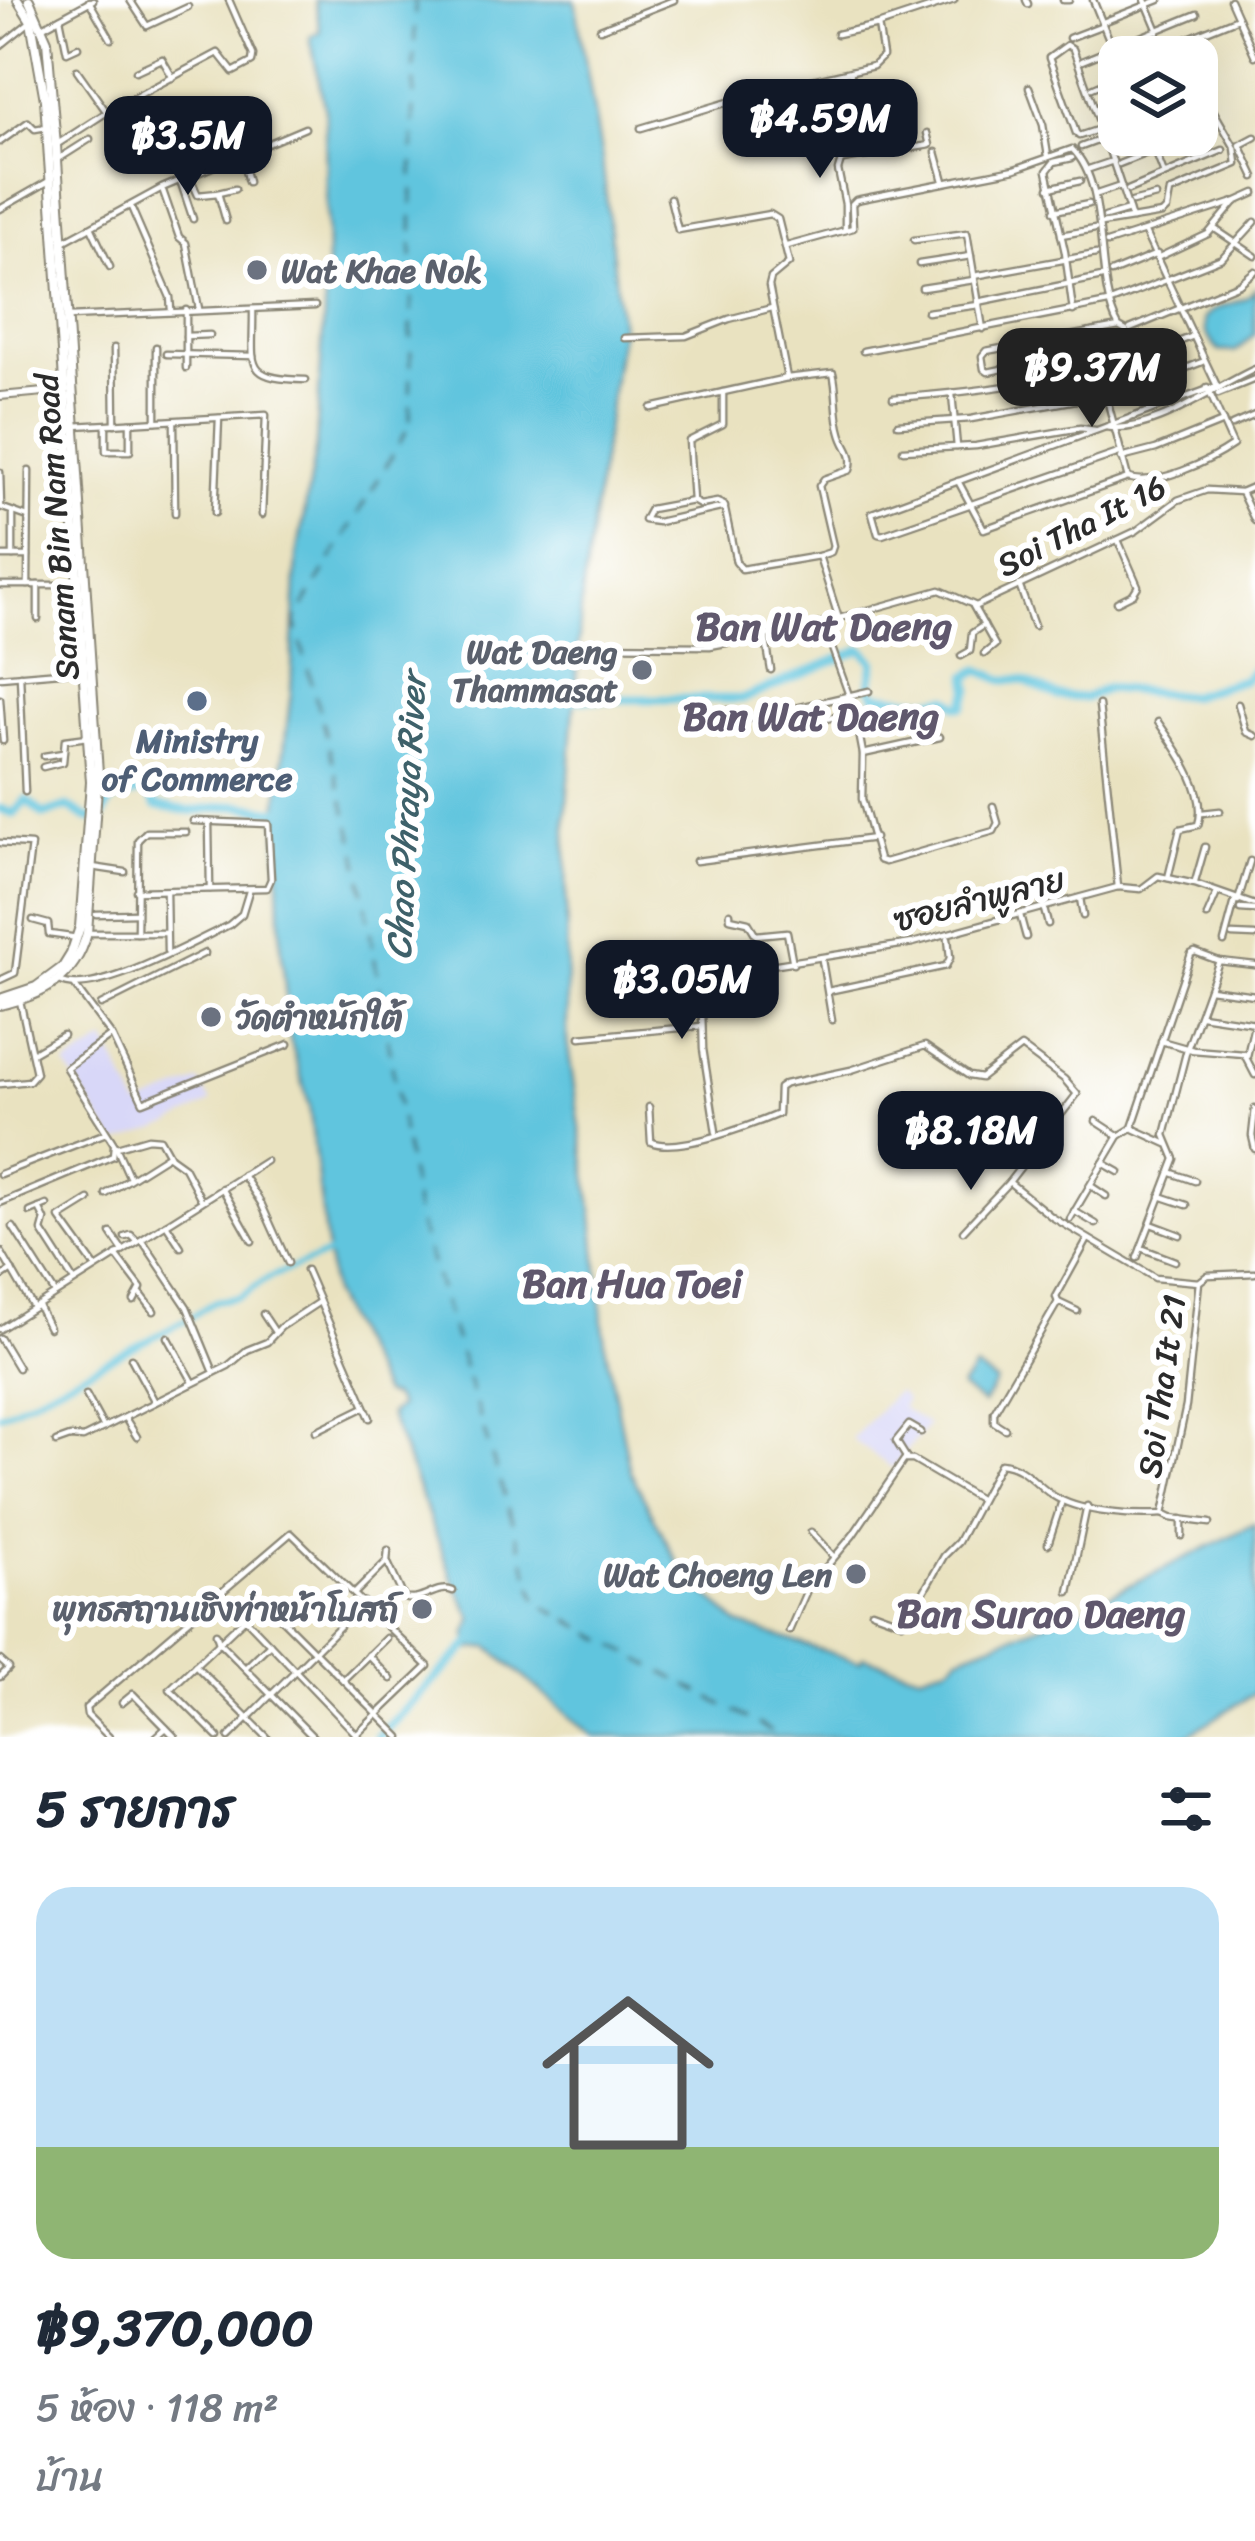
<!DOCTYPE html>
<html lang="th">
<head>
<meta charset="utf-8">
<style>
	body { margin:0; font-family:Sriracha,"Playpen Sans Thai",sans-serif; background:#f2f2f3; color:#1f2937; height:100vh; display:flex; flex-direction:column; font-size:45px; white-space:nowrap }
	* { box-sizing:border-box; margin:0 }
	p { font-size:39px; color:#747a83 }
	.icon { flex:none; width:66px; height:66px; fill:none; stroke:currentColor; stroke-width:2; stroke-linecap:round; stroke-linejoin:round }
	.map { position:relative; height:1737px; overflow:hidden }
	.details { display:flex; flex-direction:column; background:#fff; flex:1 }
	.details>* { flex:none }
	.controls { position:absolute; left:1098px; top:36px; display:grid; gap:24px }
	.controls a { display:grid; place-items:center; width:120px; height:120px; border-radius:24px; background:#fff; box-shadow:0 12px 48px #0002; font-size:60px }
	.price { position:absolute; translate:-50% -102px; padding:0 27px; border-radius:24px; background:#111827; color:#fff; font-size:39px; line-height:78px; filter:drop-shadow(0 3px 6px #0008) }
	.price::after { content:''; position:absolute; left:50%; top:72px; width:36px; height:27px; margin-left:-18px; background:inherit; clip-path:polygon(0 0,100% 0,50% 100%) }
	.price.selected { background:#222; color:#fff }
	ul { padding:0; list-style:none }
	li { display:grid; align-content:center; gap:24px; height:636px; padding:0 36px }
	li span { display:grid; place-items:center; height:372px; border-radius:36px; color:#555 }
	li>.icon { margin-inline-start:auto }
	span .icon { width:216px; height:216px; fill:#fffc; stroke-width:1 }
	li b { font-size:51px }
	h2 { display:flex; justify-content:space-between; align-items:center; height:144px; padding:0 36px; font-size:51px }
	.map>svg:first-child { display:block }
</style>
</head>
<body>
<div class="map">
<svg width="1255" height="1737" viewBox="0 0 1255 1737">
	<rect width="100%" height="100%" fill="#fff"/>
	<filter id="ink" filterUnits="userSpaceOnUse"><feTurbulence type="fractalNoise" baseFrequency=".00833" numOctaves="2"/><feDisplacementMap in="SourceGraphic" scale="24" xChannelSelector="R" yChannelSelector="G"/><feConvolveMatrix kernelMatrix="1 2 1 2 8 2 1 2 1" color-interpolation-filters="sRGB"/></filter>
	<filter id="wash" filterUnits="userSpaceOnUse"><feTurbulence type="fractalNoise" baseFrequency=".004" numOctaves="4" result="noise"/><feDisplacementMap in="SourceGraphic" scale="48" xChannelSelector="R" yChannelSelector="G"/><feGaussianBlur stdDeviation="2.7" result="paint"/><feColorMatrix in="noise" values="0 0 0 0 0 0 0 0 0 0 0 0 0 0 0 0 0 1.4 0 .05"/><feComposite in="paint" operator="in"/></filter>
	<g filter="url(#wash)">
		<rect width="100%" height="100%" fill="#e9e2c0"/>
		<g fill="#d8d7f8">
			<path d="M106,1041l32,66 61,-26 12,21 -42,23 -53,18 -50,-77z"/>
			<path d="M897,1391l9,9 -5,7 27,18 -36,43 -40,-29z"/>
		</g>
		<g fill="#61c5de" stroke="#467884" stroke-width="3">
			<path d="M315,0h260l27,159 19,170 -39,265 -16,225 1,221 26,175 12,129 25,127 52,100 56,53 122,38 3,-5 57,17 31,-10 8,-8 120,-46 176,-86v169l-70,44h-591l-105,-90 -18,2 -4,-15 6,-15 -18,-35 -66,-170 10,-7 -7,-10 -9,-3 -51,-99 -23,-191 -19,-65 -9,-94 -4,-134 14,-119 6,-136 19,-111 11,-182 -2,-153 -15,-74 10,-5z"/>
			<path d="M1255,289v45l-20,18 -16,-1 -13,-17 -2,-15c15,-19 39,-12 51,-30z"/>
			<path d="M975,1368l21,14 -13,22 -22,-16z"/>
		</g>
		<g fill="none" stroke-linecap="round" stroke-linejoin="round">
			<path stroke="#61c5de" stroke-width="6" d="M0,1415l185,-94 30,-20 25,-4 30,-20 63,-25"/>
			<g stroke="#61c5de" stroke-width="9">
				<path d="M565,703l11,-4h167l119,-50 12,13 -4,24 5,9 49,6 24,-3 10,8h5l7,-16 -2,-14 11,-6 24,10h19l35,16 29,2 21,-10 83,8 55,-17 10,-11"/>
				<path d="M0,809l14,5 12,-14 18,15 23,-8c14,4 18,17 35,10l9,-17 36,-10 9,16 37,5 43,-6 41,6 9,-3"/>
				<path d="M378,1737l100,-101"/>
			</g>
			<path stroke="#3e616a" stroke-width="3" stroke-dasharray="15 12" stroke-linecap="butt" d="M415,0l-5,425 -115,196 62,230 60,367 121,385 243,134"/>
		</g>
	</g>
	<g filter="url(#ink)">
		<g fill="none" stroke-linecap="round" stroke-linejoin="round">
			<g stroke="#8a8676" stroke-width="9">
				<g id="minor">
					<path d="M130,0l17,26 41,-19"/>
					<path d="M1026,0l2,4"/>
					<path d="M1063,0h6"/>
					<path d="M1093,0l26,64"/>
					<path d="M1145,0l13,31"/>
					<path d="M1230,0l25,56"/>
					<path d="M89,1l22,38"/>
					<path d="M60,18l7,34 11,-5"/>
					<path d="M1103,22l56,-22"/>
					<path d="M43,27l50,-27"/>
					<path d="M600,29l74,-29"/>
					<path d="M837,34l41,-9"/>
					<path d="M1069,38l34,-13"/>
					<path d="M0,46l31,-25"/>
					<path d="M1165,57l10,-4"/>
					<path d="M1183,57l-3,-11 4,-6 54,-22"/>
					<path d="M1082,61l115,-47"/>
					<path d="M77,70l41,58"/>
					<path d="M136,71l26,-12 11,19"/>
					<path d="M826,78l17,76 -5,16 7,34v26"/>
					<path d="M1029,87l14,38 5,31"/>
					<path d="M1092,88l27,-12"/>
					<path d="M849,90l2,-19"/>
					<path d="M1197,99v3"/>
					<path d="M1102,113l17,-7"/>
					<path d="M166,125l32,70 20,-2 8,28"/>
					<path d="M233,127l12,26"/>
					<path d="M641,128l128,-38 104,-24 10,-10 -5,-31 76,-25"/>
					<path d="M1103,128l-24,8 -3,-3 -27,-75 18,-13 6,4 32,89"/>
					<path d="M220,133l21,-10"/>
					<path d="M1197,133l15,-7"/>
					<path d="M889,134l5,16"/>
					<path d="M1149,135l15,39"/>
					<path d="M1255,137l-15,8 15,32"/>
					<path d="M1109,138l10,-4"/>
					<path d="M0,142l28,-20 7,7 11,-2"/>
					<path d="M56,145l51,-33 111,-59 15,19 19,-10 1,-7 -24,-55"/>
					<path d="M1081,147l24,-9 27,81"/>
					<path d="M936,152l8,29"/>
					<path d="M241,155l7,27"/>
					<path d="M60,158l30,-19"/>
					<path d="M1072,158l-18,4 -7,9 18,81 8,59"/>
					<path d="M843,160l87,-15 -3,-12"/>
					<path d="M1119,164l73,-29"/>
					<path d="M1089,169l24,-8"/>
					<path d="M180,180l13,39"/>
					<path d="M1049,188l31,-7"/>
					<path d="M1128,190l95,-40"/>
					<path d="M163,191l16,46 7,6 13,66"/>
					<path d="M218,193l17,-4"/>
					<path d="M1097,194l24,-8"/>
					<path d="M670,198l8,32 92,-16 8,5 11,44 -18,15 -2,8 18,92"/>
					<path d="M1132,202l24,-6"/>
					<path d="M131,207l39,90 1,13"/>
					<path d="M0,209l49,-28"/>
					<path d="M1054,211l35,-7"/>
					<path d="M1105,217l24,-7"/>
					<path d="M1101,224l61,-10 5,-5 3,-17 67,-28 -2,-16 -38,-66"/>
					<path d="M92,229l18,38"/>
					<path d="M1215,229l40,27"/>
					<path d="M1145,233l72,153"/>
					<path d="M1061,235l34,-6"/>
					<path d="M914,240l53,-7 16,96"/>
					<path d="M61,243l101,-55 143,-60"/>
					<path d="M1107,243l128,-41"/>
					<path d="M787,246l66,-18 -1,-24 4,-4 159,-31 57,-20c40,39 20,131 47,178l7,4 3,11 -141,30 -4,-3 -2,-13 4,-5 133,-24"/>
					<path d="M1159,257l49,-23 27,-32 20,-9"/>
					<path d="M919,264l52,-8"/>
					<path d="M1111,273l46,-19"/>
					<path d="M974,276l122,-22"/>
					<path d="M922,288l52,-8"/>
					<path d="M978,302l124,-25"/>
					<path d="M253,309c1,56 -12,70 53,71"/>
					<path d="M186,310v58"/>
					<path d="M927,312l52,-7"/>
					<path d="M69,317l246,-11"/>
					<path d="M1130,329l109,-45 16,-13"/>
					<path d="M186,336l24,-1"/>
					<path d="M624,338l62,-2 43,-17 43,-11"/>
					<path d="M114,348l1,76"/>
					<path d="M863,351l245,-48 114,-45 33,-36"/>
					<path d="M166,354l87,2"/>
					<path d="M1099,369l29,109"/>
					<path d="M723,392v32l-34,17 4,60 7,4 17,-3 7,3 12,57 6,7 77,-13"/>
					<path d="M952,394l5,53"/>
					<path d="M1218,394l37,-15"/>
					<path d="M893,398c102,-7 204,-22 298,-61"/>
					<path d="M651,408l136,-30 46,-5c5,19 2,41 8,60 4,16 14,20 9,37l-26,9 -5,7 14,60 -2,6 -12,4 20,63"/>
					<path d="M156,421v-74"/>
					<path d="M174,423l1,90"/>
					<path d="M898,424l73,-5 156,-28 75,-29"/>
					<path d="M1232,425l23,-10"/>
					<path d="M74,426l192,-11 -4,100"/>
					<path d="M106,426v25h24v-28"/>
					<path d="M1106,427c44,9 110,-41 149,-58"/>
					<path d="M903,450l73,-4 104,-18 15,2"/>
					<path d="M1119,453l-237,82 -4,-1 -6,-21 342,-126"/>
					<path d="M1121,458l35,-9 67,-27"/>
					<path d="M0,472l1,35"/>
					<path d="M958,481l26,48 144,-51c28,9 82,-17 105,-33l-26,-58"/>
					<path d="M1241,492l14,29"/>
					<path d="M693,501l-43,8 -6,11 14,2 67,-15"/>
					<path d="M0,507l28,10"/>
					<path d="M215,513l4,-95"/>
					<path d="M0,556h28"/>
					<path d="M13,556v-44"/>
					<path d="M0,585h78"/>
					<path d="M28,585l1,-114"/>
					<path d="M1019,585l15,41"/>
					<path d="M1117,602l16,-8 5,-8 -20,-46"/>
					<path d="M973,606l22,39 -11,9"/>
					<path d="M38,619v-34"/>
					<path d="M824,626l31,86 8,42 -1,45 17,61 6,2 109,-31 4,-8 -5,-17"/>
					<path d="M765,635l6,35"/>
					<path d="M580,645l130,1 94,-18 136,-38 36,16 160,-75 42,-31 29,-10 34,2 14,-6"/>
					<path d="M961,656l9,-5 2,-18 12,-8"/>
					<path d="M20,675l5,117"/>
					<path d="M0,677l84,-7"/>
					<path d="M0,699l3,42"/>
					<path d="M1238,704l8,28 9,4"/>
					<path d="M1099,705l19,182"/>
					<path d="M728,710l7,12 134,-31"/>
					<path d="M1158,722c18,26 51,70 40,103l-18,4 -12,49"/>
					<path d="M793,727l62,-15"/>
					<path d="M863,754l77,-17"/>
					<path d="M44,756l19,-3"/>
					<path d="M43,767l20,-5 2,-22 23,-3"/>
					<path d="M1202,813l18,-2"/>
					<path d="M209,822l1,67"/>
					<path d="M0,843l31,2 -16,128 -15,7"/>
					<path d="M696,861l179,-23"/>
					<path d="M92,867l33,5"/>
					<path d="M1195,882l10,-35"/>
					<path d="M136,891l131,-3 4,-9 -3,-55 -75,-3"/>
					<path d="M166,891l1,60"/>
					<path d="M1039,891l9,33"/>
					<path d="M1080,898l3,18"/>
					<path d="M1238,901l12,-40"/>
					<path d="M1240,909l15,1"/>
					<path d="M730,913v5l18,4 8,13 31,-3 6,32"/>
					<path d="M96,914l40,-1"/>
					<path d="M1020,915l6,22"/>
					<path d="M1207,916l10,-23"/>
					<path d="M33,920l15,4 1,10 29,4"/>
					<path d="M87,933h79"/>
					<path d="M137,933l1,-93 8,-8h40"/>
					<path d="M1232,935l23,1"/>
					<path d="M1224,942l11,-41"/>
					<path d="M822,960l10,60"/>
					<path d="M706,975l207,-32 205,-56 23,2 17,-13 37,8 60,21"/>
					<path d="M60,981c33,18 135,-40 169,-56l13,-11 7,-23"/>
					<path d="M75,986l37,50 31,66 146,-58"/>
					<path d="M1209,989l46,6"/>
					<path d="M828,991l118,-25 4,-8 -2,-20"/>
					<path d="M101,1005l104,-52"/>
					<path d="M1201,1015l54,8"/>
					<path d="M109,1037l-43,31 50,79 13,29"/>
					<path d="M580,1037l122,-11"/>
					<path d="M1161,1041l32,9 51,4 11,21"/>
					<path d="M32,1053l31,-18"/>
					<path d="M1247,1056l8,-35"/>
					<path d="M0,1084l29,-3 7,-8 -16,-72"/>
					<path d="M649,1107l2,35c27,11 99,-16 127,-28l1,-26 6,-4 66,-14 74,-24 44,30 12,2 40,-31 43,32 13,15 -68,88 43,35 103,61 44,4"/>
					<path d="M1255,1109l-3,27 3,13"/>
					<path d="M1096,1121l23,15"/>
					<path d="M716,1132l-13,-83 -1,-38 3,-4 41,-7 -1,-28"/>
					<path d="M1167,1144l-35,-16 59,-174 4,-2 24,9 36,4"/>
					<path d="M117,1147l31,-9 12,1 10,18 14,10 18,34"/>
					<path d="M1103,1163l16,9"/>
					<path d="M1172,1173l23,8"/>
					<path d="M0,1174l106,-41"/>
					<path d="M243,1175l18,28 27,60"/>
					<path d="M1091,1186l15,10"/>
					<path d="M222,1188l30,53"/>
					<path d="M106,1194l62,-39"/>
					<path d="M1160,1196l27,9"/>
					<path d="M89,1200l-29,18 36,50"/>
					<path d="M0,1203l113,-47 1,-10"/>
					<path d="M39,1208l6,12 -3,11 32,50"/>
					<path d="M1074,1211l22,13"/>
					<path d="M30,1212l17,-7"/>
					<path d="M1070,1219l49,-83 13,-8"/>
					<path d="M166,1224l15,23"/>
					<path d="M1151,1224l29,11"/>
					<path d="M13,1227l42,66"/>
					<path d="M963,1231l46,-49"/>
					<path d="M111,1233l12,18"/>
					<path d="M125,1237l6,-2 7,7"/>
					<path d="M142,1240l45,67 26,63"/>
					<path d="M1141,1248l34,13"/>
					<path d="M0,1250l33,57"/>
					<path d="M116,1255l25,33 -7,13"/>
					<path d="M1137,1258l38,-99 -10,-24 22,-86 32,-88"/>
					<path d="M306,1270l64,148"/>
					<path d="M0,1278l12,-8"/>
					<path d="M141,1294l13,17"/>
					<path d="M38,1306l11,22"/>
					<path d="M1077,1311l-19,-9 -2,-5 32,-58"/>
					<path d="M263,1314l12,18"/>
					<path d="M0,1329l266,-168"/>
					<path d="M168,1337l25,45"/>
					<path d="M0,1338l18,30"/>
					<path d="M131,1358l24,44"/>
					<path d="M86,1395l18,33"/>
					<path d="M125,1418l12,19"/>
					<path d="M1005,1429l-11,-7v-10l64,-110"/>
					<path d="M316,1431l49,-24"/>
					<path d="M56,1442l14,-5 13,1 145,-72 19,-16 20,-8 14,-15 38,-25"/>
					<path d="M906,1457l-10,-16 13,-16 12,7"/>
					<path d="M1163,1514l8,4 39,5"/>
					<path d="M1182,1519v17"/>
					<path d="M811,1532l23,25"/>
					<path d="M1048,1544l13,-40"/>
					<path d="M388,1550l-1,11 17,37c18,6 32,-14 49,-7"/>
					<path d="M255,1592l145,145"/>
					<path d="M1069,1592l18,-86"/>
					<path d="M354,1594l33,-33"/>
					<path d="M872,1611l30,11 7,-4 35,-62 14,-14 42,-79c26,2 36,24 57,35 28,15 75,18 106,16l23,-108 13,-124 9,-7 47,-2"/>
					<path d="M789,1631l18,-41 46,-55 51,-75h9l66,39"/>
					<path d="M216,1633l3,9 94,95"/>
					<path d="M368,1655l23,24"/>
					<path d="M0,1660l9,8 -9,9"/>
					<path d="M195,1665l72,72"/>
					<path d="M245,1668l25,-24"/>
					<path d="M343,1680l43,-42"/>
					<path d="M122,1703l11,-9 42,43"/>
					<path d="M109,1737l-22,-22 -1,-7 205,-175 137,133 -74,71"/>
					<path d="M156,1737l10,-9"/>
					<path d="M218,1737l-48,-48 75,-71 112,117"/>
					<path d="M229,1737l135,-135"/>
				</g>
			</g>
			<g stroke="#8a8676" stroke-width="10">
				<path id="tertiary" d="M0,396l66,-6"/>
			</g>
			<g stroke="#8a8676" stroke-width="12">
				<g id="secondary">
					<path d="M0,999l36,-12 27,-20 8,-13 9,-27 11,-145 -46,-682 -14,-79 -13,-21"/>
					<path d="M0,1005c43,-10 75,-26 87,-72l11,-160 -42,-628 -9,-104 -18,-41"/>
				</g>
			</g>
			<use href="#minor" stroke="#fff" stroke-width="4.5"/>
			<use href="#tertiary" stroke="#fff" stroke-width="6"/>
			<use href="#secondary" stroke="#fff" stroke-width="8"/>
		</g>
	</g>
	<g fill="#6b7280" stroke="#fff" stroke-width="4.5">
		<circle cx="257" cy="270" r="12"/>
		<circle cx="642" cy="670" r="12"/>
		<circle cx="211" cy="1017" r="12"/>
		<circle cx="856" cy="1574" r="12"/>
		<circle cx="422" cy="1609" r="12"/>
	</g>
	<circle fill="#5c6f8a" stroke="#fff" stroke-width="4.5" cx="197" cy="701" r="12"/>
	<g text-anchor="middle" stroke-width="12" stroke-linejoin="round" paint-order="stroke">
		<g font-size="33" font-weight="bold" fill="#5b616d" stroke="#fff" text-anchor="end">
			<text x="281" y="282" text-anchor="start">Wat Khae Nok</text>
			<text x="618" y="663">Wat Daeng<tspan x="618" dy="38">Thammasat</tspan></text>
			<text x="235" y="1029" text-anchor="start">วัดตำหนักใต้</text>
			<text x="832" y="1586">Wat Choeng Len</text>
			<text x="398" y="1621">พุทธสถานเชิงท่าหน้าโบสถ์</text>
		</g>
		<g font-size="33" fill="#2b2b2b" stroke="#fff">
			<text transform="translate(1081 525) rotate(-27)" y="12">Soi Tha It 16</text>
			<text transform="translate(56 527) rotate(-94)" y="12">Sanam Bin Nam Road</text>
			<text transform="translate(979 899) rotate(-14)" y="12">ซอยลำพูลาย</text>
			<text transform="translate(1161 1386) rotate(-82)" y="12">Soi Tha It 21</text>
		</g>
		<g font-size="33" font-weight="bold" fill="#4e5e75" stroke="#fff">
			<text x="197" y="752">Ministry<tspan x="197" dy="38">of Commerce</tspan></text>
		</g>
		<g font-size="36" font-style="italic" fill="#3e616a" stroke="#fff">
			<text transform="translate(405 816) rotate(-87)" y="13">Chao Phraya River</text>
		</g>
		<g font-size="39" font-weight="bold" fill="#60586d" stroke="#fff">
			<text x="824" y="640">Ban Wat Daeng</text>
			<text x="811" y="730">Ban Wat Daeng</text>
			<text x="632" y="1297">Ban Hua Toei</text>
			<text x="1041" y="1627">Ban Surao Daeng</text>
		</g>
	</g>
</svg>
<div class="controls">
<a><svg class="icon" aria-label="layers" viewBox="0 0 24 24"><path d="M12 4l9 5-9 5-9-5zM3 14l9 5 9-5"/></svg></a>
</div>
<b class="price" style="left:820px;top:181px">฿4.59M</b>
<b class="price" style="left:188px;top:198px">฿3.5M</b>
<b class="price selected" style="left:1092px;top:430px">฿9.37M</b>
<b class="price" style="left:682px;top:1042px">฿3.05M</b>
<b class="price" style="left:971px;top:1193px">฿8.18M</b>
</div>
<section class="details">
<h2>5 รายการ<svg class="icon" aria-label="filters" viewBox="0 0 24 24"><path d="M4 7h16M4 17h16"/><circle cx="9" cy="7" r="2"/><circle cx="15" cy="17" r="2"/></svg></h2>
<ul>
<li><span style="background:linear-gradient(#bfe0f5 70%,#8fb573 0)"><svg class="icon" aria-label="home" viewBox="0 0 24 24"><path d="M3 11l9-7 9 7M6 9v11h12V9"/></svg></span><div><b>฿9,370,000</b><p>5 ห้อง · 118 m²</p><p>บ้าน</p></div></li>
</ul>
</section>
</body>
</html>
